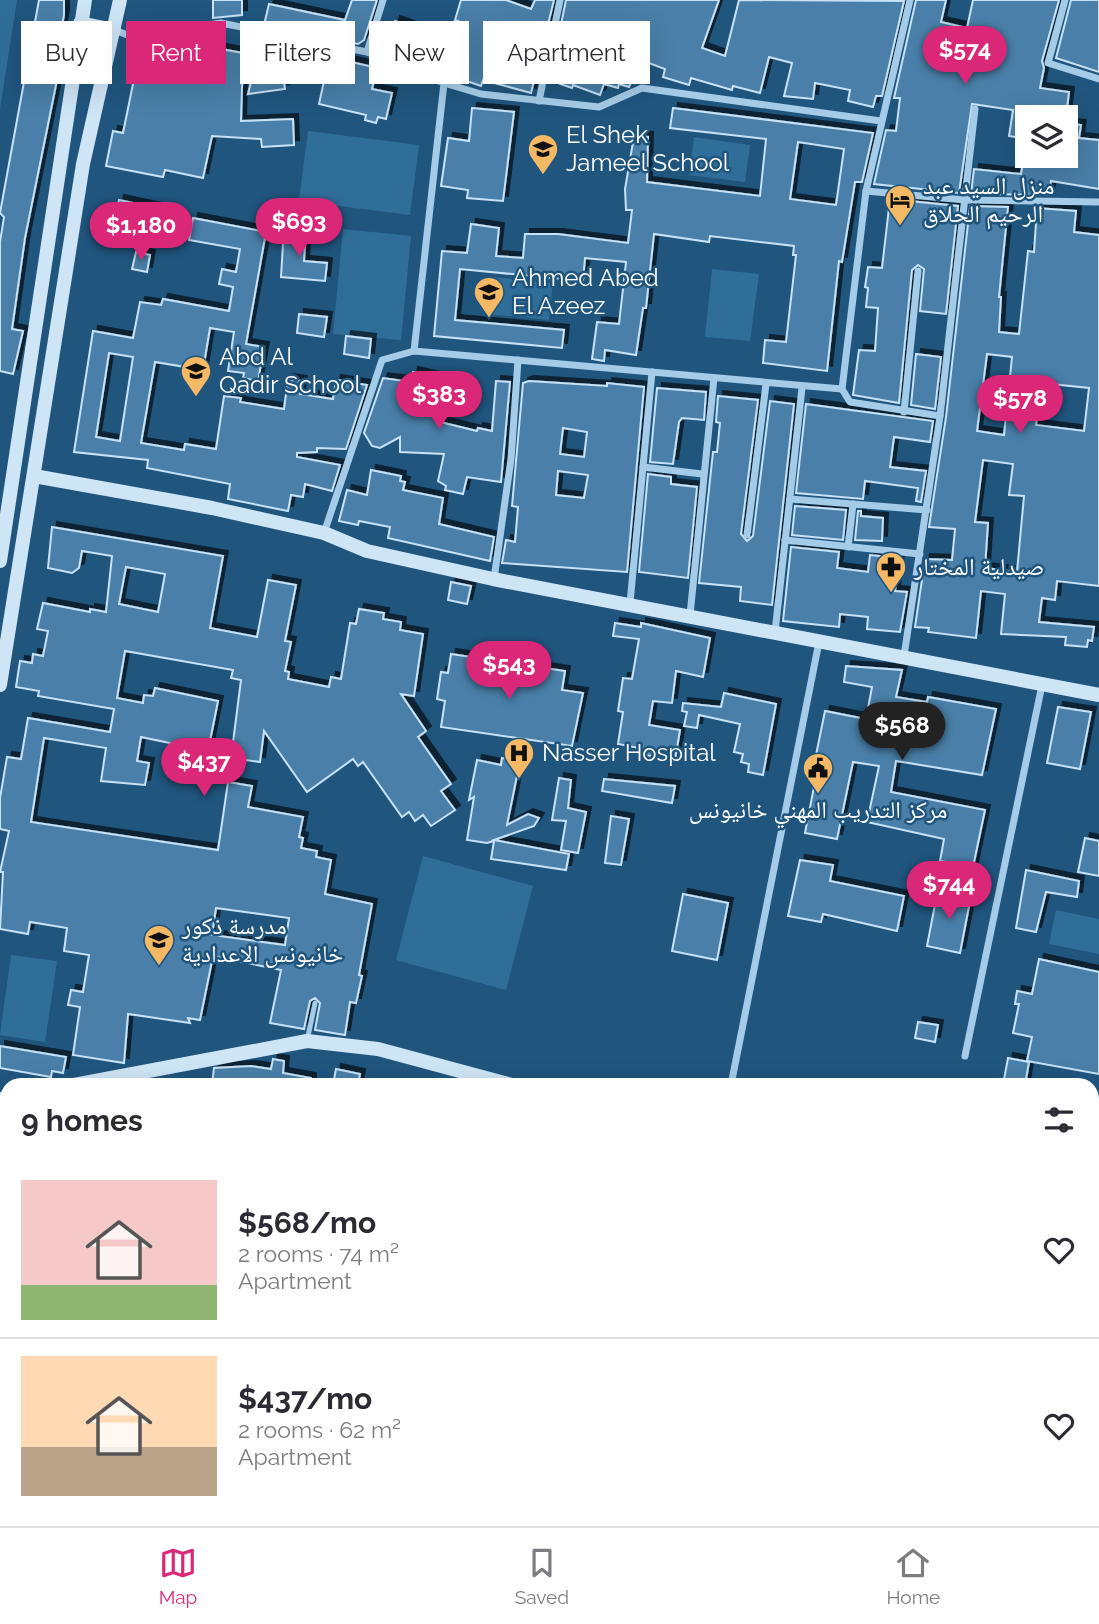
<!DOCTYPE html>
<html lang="en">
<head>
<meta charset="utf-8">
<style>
	body { margin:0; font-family:Raleway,"Noto Naskh Arabic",sans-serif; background:#f2f2f3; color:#2b2b33; height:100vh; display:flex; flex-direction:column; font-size:26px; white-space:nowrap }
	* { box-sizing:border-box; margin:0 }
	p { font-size:23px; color:#7c7c81 }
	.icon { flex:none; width:38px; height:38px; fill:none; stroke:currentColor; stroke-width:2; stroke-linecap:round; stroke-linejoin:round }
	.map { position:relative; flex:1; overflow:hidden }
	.drawer { position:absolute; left:0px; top:1078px; width:1099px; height:448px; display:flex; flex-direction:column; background:#fff; border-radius:21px 21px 0 0; box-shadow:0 7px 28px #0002 }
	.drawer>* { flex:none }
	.guide { position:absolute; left:21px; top:21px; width:700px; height:63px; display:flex; gap:14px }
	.fabs { position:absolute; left:1015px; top:105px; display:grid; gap:14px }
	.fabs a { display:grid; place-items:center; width:63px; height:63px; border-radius:0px; background:#fff; box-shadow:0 7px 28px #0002; font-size:35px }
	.price { position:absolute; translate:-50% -60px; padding:0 16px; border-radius:24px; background:#db2777; color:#fff; font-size:23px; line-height:46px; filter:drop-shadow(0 2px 4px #0008) }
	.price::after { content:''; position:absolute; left:50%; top:42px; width:21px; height:16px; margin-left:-10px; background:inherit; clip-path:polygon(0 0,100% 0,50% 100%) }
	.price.selected { background:#222; color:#fff }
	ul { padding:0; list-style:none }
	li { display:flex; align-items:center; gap:21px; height:175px; padding:0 21px }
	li+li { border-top:2px solid #e1e1e2 }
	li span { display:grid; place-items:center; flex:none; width:196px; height:140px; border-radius:0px; color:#555 }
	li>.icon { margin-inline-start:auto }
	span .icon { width:84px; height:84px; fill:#fffc; stroke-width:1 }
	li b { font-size:30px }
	h2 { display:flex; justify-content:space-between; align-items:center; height:84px; padding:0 21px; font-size:30px }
	.pill { padding:0 24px; border-radius:0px; background:#fff; box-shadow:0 7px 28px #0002; font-size:24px; line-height:63px }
	.pill.selected { background:#db2777; color:#fff }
	.tabs { display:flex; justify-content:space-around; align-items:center; height:98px; border-top:2px solid #e1e1e2; background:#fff; font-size:19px; color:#7c7c81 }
	.tabs a { display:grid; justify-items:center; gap:4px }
	.tabs .selected { color:#db2777 }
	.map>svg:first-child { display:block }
</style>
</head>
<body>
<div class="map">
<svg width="1099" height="1526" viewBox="0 0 1099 1526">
	<defs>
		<filter id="shadow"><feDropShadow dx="5" dy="-5" stdDeviation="0" flood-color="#0009"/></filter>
	</defs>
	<rect width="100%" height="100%" fill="#20557e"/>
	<g fill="#306e9a">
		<path d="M0,0h17l-17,109z"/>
		<path d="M308,131l111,14 -9,70 -111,-14z"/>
		<path d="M694,137l56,8 -5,37 -56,-7z"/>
		<path d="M343,229l68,7 -10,104 -68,-6z"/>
		<path d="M712,269l47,5 -9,67 -45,-4z"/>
		<path d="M491,277l62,6 -4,37 -62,-6z"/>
		<path d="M423,856l110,30 -27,104 -110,-30z"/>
		<path d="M1056,910l43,9v35l-50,-10z"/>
		<path d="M11,955l46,6 -12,81 -45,-7z"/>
	</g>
	<g fill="#487fa8" stroke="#c7e2f6" stroke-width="2" fill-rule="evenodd" filter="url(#shadow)">
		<path d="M39,0h25v15l-12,64 5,1 -32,158 -13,91 11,2 -10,43 -13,-3v-129l4,-25 -4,-4z"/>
		<path d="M213,0h29v15l-29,3z"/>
		<path d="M352,0h25l-13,40 -6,4 -94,-19 5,-21 76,16z"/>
		<path d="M461,0h45l25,9 4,-9h19l-23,93 -48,-13 -2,6 -49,-17 3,-9 -48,-17 8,-22 35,12 -4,11 23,8 9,-31 -3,-1z"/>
		<path d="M566,0h153l-17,48 23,8 14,-56 165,1 -22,95h-6l-3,11 -25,-6 2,-11 -35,-7 -2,16 -29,-3 8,-33 -23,-6 -9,36 -27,-7 -1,4 -41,-12 -2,7 -26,-8 2,-8 -24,-9 -12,27 -10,-3 -1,4 -14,-4 -4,11 -27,-10 -1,3 -12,-4 16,-44 -17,-6z"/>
		<path d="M916,0h30l-5,22 26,6 6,-28h86l-17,61 2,7 -4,20 29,4 -3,25h-39v22l-18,-3 4,-26 -41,-6 -13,89 -85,-9 12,-54 10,1 4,-33h-6z"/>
		<path d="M1071,0h28v72l-43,-14z"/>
		<path d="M296,44l49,10 -6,5 38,9 -5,21 20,4 -6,26 -8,-2 -2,6 -11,-3 1,-5 -47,-11 5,-23 -25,-7 -2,6 -14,-4 2,13 -37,5 10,-41 35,4z"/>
		<path d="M211,47l32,6 -2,68 52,-2 1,26 -32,2 -1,-8 -49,-3 -9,42 -38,-8 -2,7 -57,-11 7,-35 10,2 11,-54 13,3 5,-22 58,-8z"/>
		<path d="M472,108l42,4 -11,89 -36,-3 1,-8 -27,-4 7,-48 21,3z"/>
		<path d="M673,108l200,25 -11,49h-7l-13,80 -3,-1 -12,110 -64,-8 2,-23 21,2 10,-87h-3l1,-9 -84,-10 -1,6 -55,-8 -8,74h-3l-7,47 -31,-5 -1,11 -12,-2 5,-37 22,2 7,-62 -41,-4 -2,23 -123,-12 -5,51 109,10 -2,18 -128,-12 8,-85 25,2 4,-29 28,4 -3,28 27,2 2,-24h33l70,9 4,-33h-6l-1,-21 9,-53 14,1 -1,45 113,14 6,-57 -96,-11zM798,142l46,7 -8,56 -46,-6z"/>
		<path d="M1066,123l15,2 -2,13 20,2v49l-48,-8 -2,14 -78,-1 3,-25 47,5 3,-18h42z"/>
		<path d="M890,199l68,7 -12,108 -26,-3 4,-42 -6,-4 -6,5 -13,133 -46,-8 6,-45 16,1 3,-43 -12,-1 2,-19 -3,-1 3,-20 14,1z"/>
		<path d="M119,200l38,8 -6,25 -31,-8 1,-6 -6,-1z"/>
		<path d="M970,206l38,1 -9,90h2l-2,35 20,2 9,-83 6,1 3,-44 39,3 -2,21 25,3v351l-42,-5 -2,19 -13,-2 -3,24 55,5 -2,14 -4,-1 -1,7 -22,-2 1,-8 -65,-3 4,-40 -24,-3 -5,47 -48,-6 1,-4 -14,-1 10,-68 27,1 3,-31 -26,-2 17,-110zM987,354l25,3 -8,78 -27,-4zM1041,383l48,5 -5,43 -48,-6zM983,460l30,4 -4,31 15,1 -7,76 -32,-4 3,-45 -13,-1z"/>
		<path d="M193,218l73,14 -20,112 18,3 -6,34 -15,-3 1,-5 -16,-2 6,-39 -24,-4 -7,42 -48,-8 -14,81 43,7 1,-6 31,5 8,-53 17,2 -1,4 44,7 4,-30 14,2 -2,13 33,5 3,-19 31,5 -21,64 -29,-1v4l-20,1v4l43,8 -8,26 -27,-7 -2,13 -12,-2 -3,16 -60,-12 2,-15 -83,-16 1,-8 -74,-8 19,-121 40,7 7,-36 21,3 2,-6 66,12 4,-24 -14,-3 3,-15 14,3 4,-23 -51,-9zM109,353l24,4 -13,84 -24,-4z"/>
		<path d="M284,227l22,2 -2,32 23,2 -2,18 -44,-4z"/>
		<path d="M136,252l14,3 -3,17 -15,-3z"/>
		<path d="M299,314l28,3 -3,20 -27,-4z"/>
		<path d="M346,336l25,3 -2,19 -25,-4z"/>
		<path d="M916,354l25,3 -6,52 -24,-4z"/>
		<path d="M413,372l22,5 -3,16 10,1 -2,28 37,9 1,-3 14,3 4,-50 14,1 -9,100 -34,-5 -4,17 -18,-4 1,-4 -8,-5 6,-27 -44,-2v-15l-20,11 -8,-2 -8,-13 19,-55 28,4z"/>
		<path d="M529,381l78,5v-3l37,4 -17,185 -125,-9 4,-23 9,2 3,-35 -6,-1 11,-123zM563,428l24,4 -3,25 -24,-3zM558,471l30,4 -4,23 -28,-3z"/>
		<path d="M657,388l49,4 -2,28 -22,-2 -3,4 -6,42 -23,-2z"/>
		<path d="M718,396l40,4 -17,134 6,7 6,-5 17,-135 24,3 -22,201 -32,-4 1,-14 -42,-4 14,-131h4l3,-29 -4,-1z"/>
		<path d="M806,404l127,17 -3,21 -36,-5 -4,30 36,4 -5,31 -5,-1 2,-13 -53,-7 -2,18 -67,-6z"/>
		<path d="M371,470l30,6 -1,5 5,1 -2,8 40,8 -4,26 55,13 -4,24 -102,-23 2,-11 -31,-6 -1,4 -19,-4 8,-31 20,5z"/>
		<path d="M648,474l23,3v7l26,3 -9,91 -49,-6z"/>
		<path d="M795,506l51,4 -3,30 -51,-5z"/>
		<path d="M858,511h3v5l22,2 -1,23 -27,-1z"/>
		<path d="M52,527l171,29 -13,72 47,9 11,-57 28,5 -11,56 6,1 -6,29 4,1 -1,7 41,8 2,-10 10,2 9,-56 6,1 3,-15 25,4 -1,6 18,3 -1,8 23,4 -9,62 -13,-2 25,37 -8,6 33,47 -10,7 14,19 -24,16 -8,-11 -8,6 -6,-9 -7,5 -39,-55 -5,4 -5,-7 -46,33 -43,-61 -4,31 -29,-4 10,-78 -10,-2 2,-8 -108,-19 -8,47 26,5 1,-8 9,1 2,-8 63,13 -10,50 -67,-14 -4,24 12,2 -4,22 -44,-4 5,-33 -62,-10 -13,84 187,28 10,-68 24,4 -4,21 55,10 -4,20 4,1 -2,10 16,3 -1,6 15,3 -6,34 47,10 -13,71 3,1 -6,27 -6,-1 -5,33 -30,-5 5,-27 -5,-5 -5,3 -6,28 -34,-6 11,-53 -68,-14 -13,64 -12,-2 2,5 -62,-9 -4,49 -51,-8 7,-48 -12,-2 3,-15 12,2 6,-37 -25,-4 3,-23 -37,-6 -2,12 -28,-5 3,-57h-3l9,-41 -9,-2v-31l7,-41 14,2 7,-41 82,14 4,-23 -76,-13 1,-5 -23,-4 4,-26 12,2 1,-9 10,2 5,-25 -11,-2 6,-26 47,9v-3l16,3 6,-56 -30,-5 -3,17 -7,5 -24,-5zM126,567l39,7 -7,38 -39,-8zM216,908l73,10 -4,27 -73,-10z"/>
		<path d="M791,547l48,5 -2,16 31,4 2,-17 29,3 -4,33 12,1 -7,40 -33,-3 1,-12 -28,-3 -1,13 -56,-6z"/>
		<path d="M451,582l20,4 -4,18 -19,-4z"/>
		<path d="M615,623l26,4v-4l69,15 -7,39 -27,-6 -4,32 -19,-2 -4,24 31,5 -5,30 -36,-6v-6l-21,-4 5,-32 -5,-1 5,-33 9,1 7,-40 -26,-3z"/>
		<path d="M451,654l114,17 -3,19 21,3 -11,53 -131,-19 4,-26 -8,-2 4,-27 7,1z"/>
		<path d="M846,666l56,4 -6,27 31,5 1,-5 68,12 -14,66 -86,-14 -5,31 94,18 -12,57 -33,-6 4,-22 -77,-17 12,-56 -26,-4 -16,77 -32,-6 15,-77 -4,-1 9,-44 41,8 6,-32 -28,-5z"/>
		<path d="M724,693l52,11 -13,71 -15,-3 1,-8 -8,-2 2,-8 -9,-2 6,-28 -41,-9 -2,13 -13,-2 3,-14 -5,-1 1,-8 38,4z"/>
		<path d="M1058,707l33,5 -11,57 -33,-6z"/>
		<path d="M502,758l18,3 -13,64 21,-11 11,4 -5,8 -40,14 75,14 -3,16 -75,-11 3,-18 -7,2 -20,-3 7,-43 -5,3 8,-40 24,5z"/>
		<path d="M559,778l12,2 -3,28 18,4 -8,41 -17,-3 5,-29 -14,-1z"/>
		<path d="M604,779l71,7 -3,17 -70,-12z"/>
		<path d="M611,816l18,3 -8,46 -16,-2z"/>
		<path d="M1085,838l14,3v35l-21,-4z"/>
		<path d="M800,860l33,5 -3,16 74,15 -7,35 -74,-17 -2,8 -33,-6z"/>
		<path d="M1026,870l53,11 -2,16 -31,-5 -10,40 -20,-4z"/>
		<path d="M938,889l33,7 -11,57 -33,-7z"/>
		<path d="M683,894l45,9 -11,57 -45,-9z"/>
		<path d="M1039,959l60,13v102l-72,-13 5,-24 -19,-4 6,-29h-4l2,-13 15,3z"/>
		<path d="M918,1022l20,3 -3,17 -20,-4z"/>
		<path d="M0,1046l66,11 -3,16 -11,-2 -1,6 -51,-9z"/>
		<path d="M1008,1058l21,4 -4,23h-22z"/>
		<path d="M273,1059l11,2 -1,12 28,5v7h-99l2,-17 37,-2 20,3z"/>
		<path d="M336,1069l24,5 -2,11h-25z"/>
	</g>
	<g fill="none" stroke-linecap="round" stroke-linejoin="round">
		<path stroke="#a4cbe7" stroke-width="5" d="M307,1041l8,-38"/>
		<g stroke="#a4cbe7" stroke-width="7">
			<path d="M910,0l-44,191 -24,198 8,13 90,14"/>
			<path d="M1065,0l-17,63 51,16"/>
			<path d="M114,30l19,7 88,-14 146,29 77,31 -30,268"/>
			<path d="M367,52l16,-52"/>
			<path d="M444,83l37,11 118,13 43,-19 239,33"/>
			<path d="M539,101l21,-101"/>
			<path d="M866,191l99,9 134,2"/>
			<path d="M904,412l14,-141"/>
			<path d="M643,467l59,7"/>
			<path d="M790,499l137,11"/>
			<path d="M324,533l58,-173 32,-9 428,38"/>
			<path d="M747,535l19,-151"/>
			<path d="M785,540l135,14"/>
			<path d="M848,547l5,-43"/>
			<path d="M494,579l17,-120 7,-99"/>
			<path d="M630,603l22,-231"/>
			<path d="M690,615l24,-237"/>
			<path d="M775,632l27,-244"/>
			<path d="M904,656l36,-240 35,-307"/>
			<path d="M965,1056l77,-371"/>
			<path d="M731,1085l88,-443"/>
			<path d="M0,1374l7,1"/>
			<path d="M936,1519l2,7"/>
			<path d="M354,1526l2,-7"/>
			<path d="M535,1526h8"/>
		</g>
		<g stroke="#cee5f6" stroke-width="14">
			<path d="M80,23l34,7"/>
			<path d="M34,476l178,32 112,25 43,18 126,28 606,116"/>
			<path d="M0,561l85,-561"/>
			<path d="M0,685l83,-521 37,-164"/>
			<path d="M74,1085l233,-44 71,8 134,36"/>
			<path d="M0,1099h7"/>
			<path d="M1092,1334l7,1"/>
			<path d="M1092,1439l7,-40"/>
			<path d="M1077,1526l1,-7"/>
		</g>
	</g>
	<defs>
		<g id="school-pin" transform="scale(1.575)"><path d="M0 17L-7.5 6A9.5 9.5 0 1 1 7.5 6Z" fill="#f5b864" stroke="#20557e"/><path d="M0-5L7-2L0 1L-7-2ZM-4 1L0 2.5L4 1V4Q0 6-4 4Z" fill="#111"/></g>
		<g id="hotel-pin" transform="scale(1.575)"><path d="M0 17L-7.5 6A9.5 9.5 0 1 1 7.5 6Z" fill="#f5b864" stroke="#20557e"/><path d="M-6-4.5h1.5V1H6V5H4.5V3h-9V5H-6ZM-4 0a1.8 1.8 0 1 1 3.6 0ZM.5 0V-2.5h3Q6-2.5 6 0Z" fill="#111"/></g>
		<g id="pharmacy-pin" transform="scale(1.575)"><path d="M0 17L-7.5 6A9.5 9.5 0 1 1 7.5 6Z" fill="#f5b864" stroke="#20557e"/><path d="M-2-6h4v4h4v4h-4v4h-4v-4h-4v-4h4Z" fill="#111"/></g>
		<g id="hospital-pin" transform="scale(1.575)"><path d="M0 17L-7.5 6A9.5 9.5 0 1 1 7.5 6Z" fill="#f5b864" stroke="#20557e"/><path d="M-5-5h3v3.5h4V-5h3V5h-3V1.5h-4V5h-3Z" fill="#111"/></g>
		<g id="civic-pin" transform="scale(1.575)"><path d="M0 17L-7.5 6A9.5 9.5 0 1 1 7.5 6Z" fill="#f5b864" stroke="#20557e"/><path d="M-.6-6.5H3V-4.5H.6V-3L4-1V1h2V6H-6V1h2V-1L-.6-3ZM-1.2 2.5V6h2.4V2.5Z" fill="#111"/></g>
	</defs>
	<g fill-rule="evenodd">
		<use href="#school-pin" x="543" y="149"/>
		<use href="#hotel-pin" x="900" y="200"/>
		<use href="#school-pin" x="489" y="292"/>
		<use href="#school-pin" x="196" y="371"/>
		<use href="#pharmacy-pin" x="891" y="567"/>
		<use href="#hospital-pin" x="519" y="753"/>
		<use href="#civic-pin" x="818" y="768"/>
		<use href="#school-pin" x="159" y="940"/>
	</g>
	<g text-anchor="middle" stroke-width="5" stroke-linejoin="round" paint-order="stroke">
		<g font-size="24" fill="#fff" stroke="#20557e" text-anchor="start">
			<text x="566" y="143">El Shek<tspan x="566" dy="28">Jameel School</tspan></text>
			<text x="923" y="194">منزل السيد عبد<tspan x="923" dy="28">الرحيم الحلاق</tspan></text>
			<text x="512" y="286">Ahmed Abed<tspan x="512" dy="28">El Azeez</tspan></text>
			<text x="219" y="365">Abd Al<tspan x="219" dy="28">Qadir School</tspan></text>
			<text x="914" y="575">صيدلية المختار</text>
			<text x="542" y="761">Nasser Hospital</text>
			<text x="818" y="818" text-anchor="middle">مركز التدريب المهني خانيونس</text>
			<text x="182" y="934">مدرسة ذكور<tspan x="182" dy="28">خانيونس الاعدادية</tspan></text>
		</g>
	</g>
</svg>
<div class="fabs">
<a><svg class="icon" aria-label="layers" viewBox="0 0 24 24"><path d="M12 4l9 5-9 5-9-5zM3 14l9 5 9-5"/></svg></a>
</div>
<b class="price" style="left:965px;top:86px">$574</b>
<b class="price" style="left:299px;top:258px">$693</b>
<b class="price" style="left:141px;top:262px">$1,180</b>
<b class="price" style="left:439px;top:431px">$383</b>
<b class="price" style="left:1020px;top:435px">$578</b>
<b class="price" style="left:509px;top:701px">$543</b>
<b class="price selected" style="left:902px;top:762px">$568</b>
<b class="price" style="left:204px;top:798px">$437</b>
<b class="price" style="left:949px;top:921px">$744</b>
<div class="guide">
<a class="pill">Buy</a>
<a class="pill selected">Rent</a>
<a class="pill">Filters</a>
<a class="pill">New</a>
<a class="pill">Apartment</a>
</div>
<section class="drawer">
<h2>9 homes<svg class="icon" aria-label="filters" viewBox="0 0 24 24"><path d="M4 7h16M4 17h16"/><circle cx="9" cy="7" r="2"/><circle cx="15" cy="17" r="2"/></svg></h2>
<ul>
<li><span style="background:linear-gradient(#f6c9c9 75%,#8fb573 0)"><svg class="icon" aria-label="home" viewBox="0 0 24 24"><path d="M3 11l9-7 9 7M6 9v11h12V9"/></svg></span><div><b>$568/mo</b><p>2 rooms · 74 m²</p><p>Apartment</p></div><svg class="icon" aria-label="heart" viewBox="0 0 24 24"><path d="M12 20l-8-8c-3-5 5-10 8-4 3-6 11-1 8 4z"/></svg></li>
<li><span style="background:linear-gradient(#ffd9b3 65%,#b9a48a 0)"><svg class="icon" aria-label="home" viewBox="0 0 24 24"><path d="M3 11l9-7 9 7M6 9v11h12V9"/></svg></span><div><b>$437/mo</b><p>2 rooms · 62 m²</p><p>Apartment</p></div><svg class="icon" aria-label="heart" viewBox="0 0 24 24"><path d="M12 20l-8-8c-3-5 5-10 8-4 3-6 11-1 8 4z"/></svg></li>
</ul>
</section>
</div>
<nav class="tabs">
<a class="selected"><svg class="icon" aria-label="map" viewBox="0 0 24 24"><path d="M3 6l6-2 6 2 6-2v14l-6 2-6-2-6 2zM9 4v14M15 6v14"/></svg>Map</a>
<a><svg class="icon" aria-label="saved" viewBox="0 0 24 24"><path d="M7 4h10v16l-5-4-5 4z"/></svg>Saved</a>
<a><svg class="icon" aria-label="home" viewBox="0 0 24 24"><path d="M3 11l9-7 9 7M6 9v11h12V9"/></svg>Home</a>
</nav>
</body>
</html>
